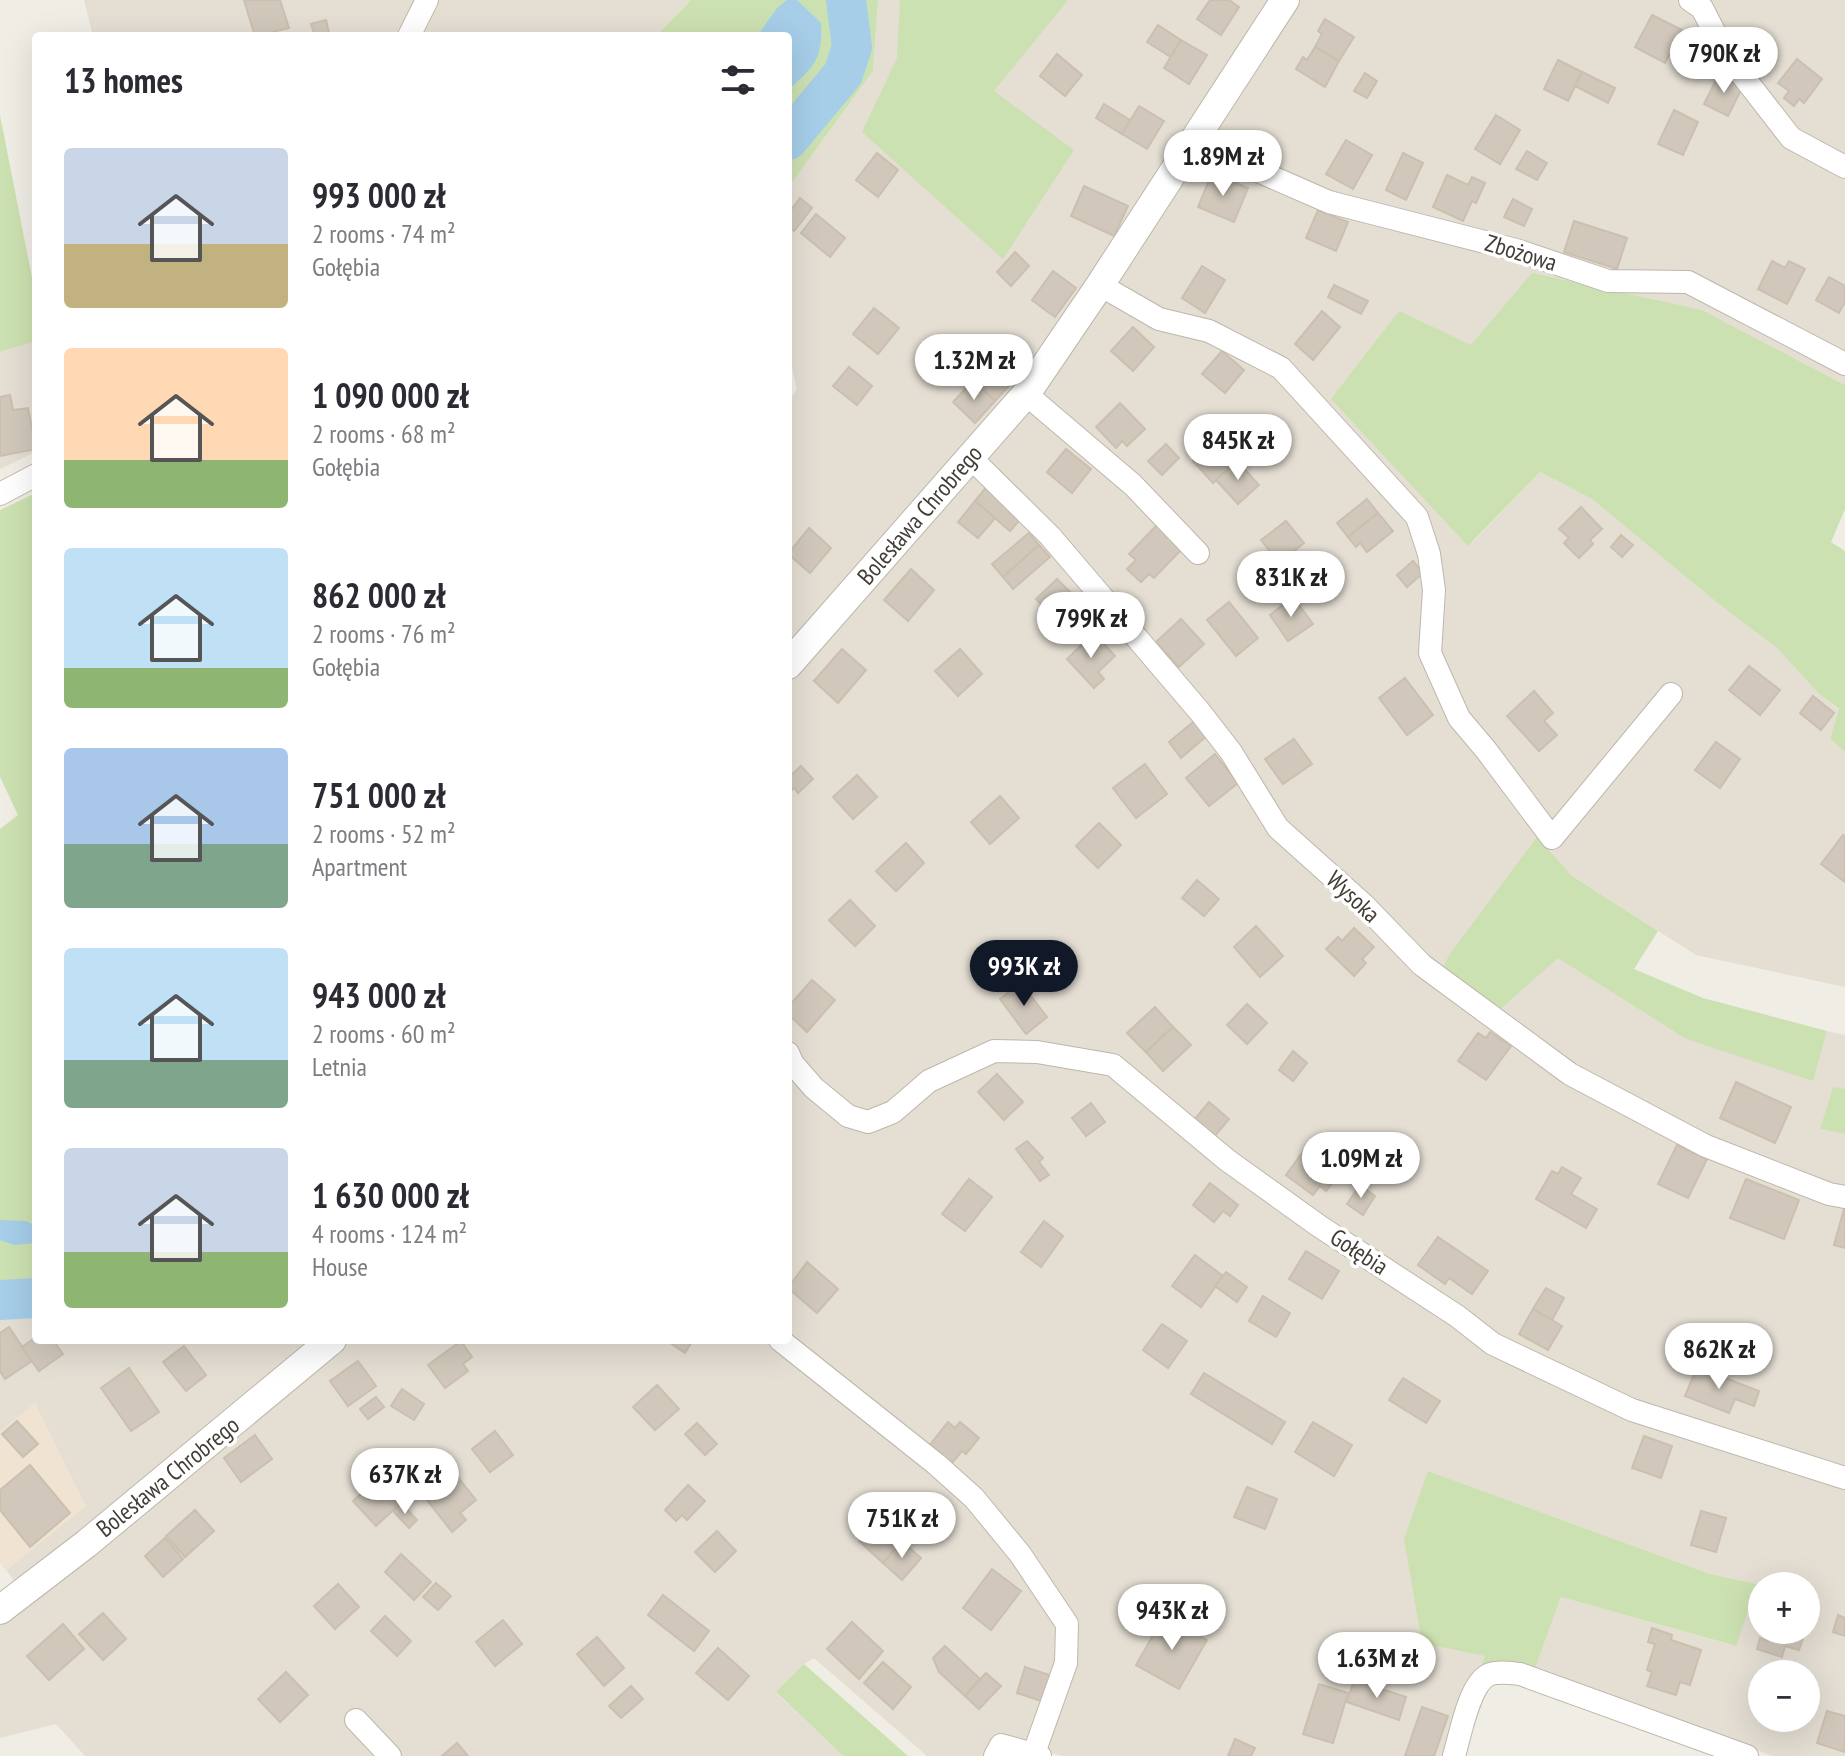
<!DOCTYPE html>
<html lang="en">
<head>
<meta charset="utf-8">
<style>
	body { margin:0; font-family:"PT Sans Narrow",sans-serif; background:#f7f7f7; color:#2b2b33; height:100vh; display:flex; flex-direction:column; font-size:30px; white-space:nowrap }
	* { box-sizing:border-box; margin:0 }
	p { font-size:26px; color:#7c7c81 }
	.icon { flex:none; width:44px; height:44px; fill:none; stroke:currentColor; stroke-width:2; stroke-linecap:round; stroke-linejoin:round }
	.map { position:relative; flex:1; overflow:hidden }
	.sheet { position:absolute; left:32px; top:32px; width:760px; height:1312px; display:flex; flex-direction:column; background:#fff; border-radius:8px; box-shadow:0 8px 32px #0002 }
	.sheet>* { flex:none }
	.buttons { position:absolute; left:1748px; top:1572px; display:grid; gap:16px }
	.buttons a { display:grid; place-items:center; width:72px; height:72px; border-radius:50%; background:#fff; box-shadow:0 8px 32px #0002; font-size:40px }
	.price { position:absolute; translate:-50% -68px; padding:0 18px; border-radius:28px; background:#fff; color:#222; font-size:26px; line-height:52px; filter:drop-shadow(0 2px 4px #0008) }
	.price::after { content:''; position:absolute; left:50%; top:48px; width:24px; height:18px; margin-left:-12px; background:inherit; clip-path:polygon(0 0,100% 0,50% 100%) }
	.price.selected { background:#111827; color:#fff }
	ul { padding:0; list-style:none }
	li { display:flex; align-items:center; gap:24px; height:200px; padding:0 32px }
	li span { display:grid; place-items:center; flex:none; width:224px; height:160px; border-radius:8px; color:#555 }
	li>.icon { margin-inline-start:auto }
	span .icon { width:96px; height:96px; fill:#fffc; stroke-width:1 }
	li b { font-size:34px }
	h2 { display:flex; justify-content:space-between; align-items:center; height:96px; padding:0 32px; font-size:34px }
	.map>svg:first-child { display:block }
</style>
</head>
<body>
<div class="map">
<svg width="1845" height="1756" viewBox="0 0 1845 1756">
	<rect width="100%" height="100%" fill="#f0ede5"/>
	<g fill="#e4ded3" fill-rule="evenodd">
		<path d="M84,0h607l-35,36h-563z"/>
		<path d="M878,0h967v385l-143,-75 -49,-9 -184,245 71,-74 52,27 128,106 58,44 41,45 20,16 -9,29 15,13v235l-149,-32 -124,-79 -35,-38 -53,186 74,-67 128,82 127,41 14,-49 18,4v54l-12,-1 -13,41 25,5v622h-73l-81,-31 -157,-54 27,-74 174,49 22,-62 -47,-10 -282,-103 58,185 -38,100h-386l-53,-16 -20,16h-62l-113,-98 -10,6 -28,29 67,63h-758l-29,-32 -56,14v-113l30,-23 -30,-40v-245l36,-4v27h752v-938l9,-13 -9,-37v-164l85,-117zM1762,1586h44v44h-44zM1762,1674h44v44h-44z"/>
		<path d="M36,341v111l-36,17v-117z"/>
	</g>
	<path fill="#f1e3d1" d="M35,1403l51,103 -79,64 -7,-8v-131z"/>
	<g fill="#cce1b1">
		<path d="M691,0h187l-5,71 -85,117v-152h-132z"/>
		<path d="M900,0h168l-74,91 80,59 -71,109 -141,-127 35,-74z"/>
		<path d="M0,115l36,183v43l-36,11z"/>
		<path d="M1532,273l170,37 143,75v124l-14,33 14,9v201l-15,-13 9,-30 -20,-15 -41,-45 -58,-44 -128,-106 -52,-27 -72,74 -137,-147 68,-88 72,34z"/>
		<path d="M36,493v789l-36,1v-454l18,-14 -18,-38v-267z"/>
		<path d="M1537,837l35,39 86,55 -24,38 69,29 124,33 -14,50 -127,-42 -128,-81 -74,66 -49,-37 14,-32z"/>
		<path d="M1833,1087l12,2v45l-25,-5z"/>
		<path d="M1428,1471l282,103 47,10 -21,62 -175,-49 -27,74 -55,2 6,-17 -63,-13 -18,-104z"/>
		<path d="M804,1664l104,92h-65l-67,-64z"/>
	</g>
	<g fill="#a6cee8">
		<path d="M787,0h10l24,23c2,36 -7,44 -33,67v-54h-31l20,-28z"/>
		<path d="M0,1220l26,1 10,5v17l-22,2 -14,-5z"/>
	</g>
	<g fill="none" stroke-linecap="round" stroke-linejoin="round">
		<g stroke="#a6cee8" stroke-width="40">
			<path d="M788,140l55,-66 9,-27 -6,-47"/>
			<path d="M0,1300l36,-2"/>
		</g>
	</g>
	<g fill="#d1c8bb" stroke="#cbc0af" stroke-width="2">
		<path d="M244,0h36l9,28 -34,8z"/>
		<path d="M1210,0h19l10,7 -18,28 -24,-16z"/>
		<path d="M1652,15l30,15 -17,33 -30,-16z"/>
		<path d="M1325,19l29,18 -15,24 -24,-14 7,-13 -4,-3z"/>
		<path d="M326,20l4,16h-15l-4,-12z"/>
		<path d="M1158,25l23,15 -10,17 -24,-15z"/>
		<path d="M1181,40l26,15 -18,29 -25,-16z"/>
		<path d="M1315,47l24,14 -14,26 -29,-18 7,-12 4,3z"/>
		<path d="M1057,54l25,21 -17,21 -25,-20z"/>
		<path d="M1797,59l25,20 -18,24 -5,-4 -5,7 -10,-8 5,-7 -11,-8z"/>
		<path d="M1558,60l24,12 -14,29 -24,-12z"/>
		<path d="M1582,72l33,16 -7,15 -33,-17z"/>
		<path d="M1365,73l12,8 -10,17 -13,-7z"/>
		<path d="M1719,74l24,12 -15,30 -24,-12z"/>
		<path d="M1104,104l26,16 -8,14 -26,-16z"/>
		<path d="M1139,106l25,15 -17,28 -25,-15z"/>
		<path d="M1674,110l24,12 -15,33 -25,-11z"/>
		<path d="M1496,115l24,15 -20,34 -25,-15z"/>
		<path d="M1346,140l26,15 -19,34 -27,-15z"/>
		<path d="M1527,151l20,12 -10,17 -21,-11z"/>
		<path d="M877,153l21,17 -20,27 -22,-17z"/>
		<path d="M1403,153l20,10 -17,37 -20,-10z"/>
		<path d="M1212,173l36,15 -14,34 -36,-15z"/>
		<path d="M1447,175l21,10 4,-8 13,6 -9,20 -4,-2 -9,20 -30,-14z"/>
		<path d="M1084,186l44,20 -14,30 -43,-20z"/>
		<path d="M800,198l12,10 -18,23 -6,-5v-12z"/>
		<path d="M1513,199l19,10 -8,17 -20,-9z"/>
		<path d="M1318,210l30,12 -12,29 -30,-13z"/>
		<path d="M816,214l29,24 -15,19 -29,-24z"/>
		<path d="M1574,221l53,17 -10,31 -53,-17z"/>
		<path d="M1015,252l14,14 -18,20 -14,-14z"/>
		<path d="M1772,261l13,7 4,-7 16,8 -18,35 -29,-15z"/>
		<path d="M1202,266l23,14 -20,33 -23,-15z"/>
		<path d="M1053,271l23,17 -21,29 -23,-17z"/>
		<path d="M1829,277l16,9v16l-6,11 -23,-13z"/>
		<path d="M1334,285l34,16 -7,13 -33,-17z"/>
		<path d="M874,308l25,20 -21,26 -25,-20z"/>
		<path d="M1322,311l18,16 -27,33 -18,-16z"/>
		<path d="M1133,327l21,20 -21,24 -22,-20z"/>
		<path d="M1222,351l22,19 -19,23 -23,-19z"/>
		<path d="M995,357l22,20 -22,24 -22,-20z"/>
		<path d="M849,367l23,19 -15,19 -24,-19z"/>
		<path d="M973,381l22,20 -20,22 -22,-21z"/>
		<path d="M10,395l3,15 15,-2 8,41 -36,7v-59z"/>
		<path d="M1120,403l25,26 -18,17 -5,-5 -6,7 -20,-21z"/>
		<path d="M1223,433l21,22 -31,28 -20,-22z"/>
		<path d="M1166,444l13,14 -17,17 -14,-14z"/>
		<path d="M1066,449l25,20 -19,24 -25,-21z"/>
		<path d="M1237,461l22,24 -21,19 -22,-24z"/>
		<path d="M989,484l36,30 -15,17 -35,-30z"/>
		<path d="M1367,499l11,14 -30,24 -11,-14z"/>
		<path d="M975,501l20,17 -17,20 -20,-16z"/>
		<path d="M1581,507l21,22 -12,11 3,4 -14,14 -15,-15 5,-5 -10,-9z"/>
		<path d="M1378,513l15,18 -26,21 -7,-9 -4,4 -8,-10z"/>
		<path d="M1286,521l18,22 -25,20 -18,-23z"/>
		<path d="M1157,525l25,24 -28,29 -5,-4 -8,8 -14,-13 9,-9 -7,-6z"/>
		<path d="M809,528l22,20 -21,25 -22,-19z"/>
		<path d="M1029,533l10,12 -36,32 -11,-13z"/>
		<path d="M1621,535l12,10 -11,12 -11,-10z"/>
		<path d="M1039,545l11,12 -37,32 -10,-12z"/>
		<path d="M1413,561l10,12 -16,14 -10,-12z"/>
		<path d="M911,569l23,21 -26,31 -24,-21z"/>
		<path d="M1057,579l21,21 -21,21 -21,-22z"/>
		<path d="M1293,597l20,27 -25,17 -18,-26z"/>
		<path d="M1229,602l29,36 -22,18 -29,-36z"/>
		<path d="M1181,619l23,25 -25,23 -23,-25z"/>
		<path d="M1094,633l21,23 -17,16 6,7 -10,9 -27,-29z"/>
		<path d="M842,649l24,21 -28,33 -24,-22z"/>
		<path d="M960,649l22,25 -24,22 -23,-25z"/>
		<path d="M1749,666l31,24 -20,25 -31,-25z"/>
		<path d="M1405,678l28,37 -26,20 -28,-37z"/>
		<path d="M1534,691l19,22 -9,8 13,14 -18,16 -32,-35z"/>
		<path d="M1813,696l21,17 -13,17 -21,-17z"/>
		<path d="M1197,719l12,15 -28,24 -12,-16z"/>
		<path d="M1294,739l18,25 -29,20 -18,-25z"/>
		<path d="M1716,742l24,17 -20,29 -25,-18z"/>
		<path d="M1215,754l23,29 -29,23 -23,-28z"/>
		<path d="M1145,764l22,30 -31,24 -23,-30z"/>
		<path d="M801,766l12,13 -15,14 -4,-5 -6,6v-16z"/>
		<path d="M857,775l20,22 -24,22 -20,-22z"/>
		<path d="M1000,796l19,22 -29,26 -19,-22z"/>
		<path d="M1099,823l22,22 -23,23 -22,-22z"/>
		<path d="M1843,835l2,2v45l-24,-18z"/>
		<path d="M906,843l18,20 -28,28 -20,-20z"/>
		<path d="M1197,880l22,19 -15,17 -22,-18z"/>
		<path d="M850,900l25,26 -20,20 -26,-26z"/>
		<path d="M1256,926l27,30 -23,21 -26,-30z"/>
		<path d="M1354,928l20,19 -12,12 4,4 -12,13 -28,-27 12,-12 4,4z"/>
		<path d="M812,980l23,20 -28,32 -19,-18v-7z"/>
		<path d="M1021,983l26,34 -21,17 -26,-35z"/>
		<path d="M1247,1004l20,19 -20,21 -20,-19z"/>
		<path d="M1155,1007l18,20 -27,25 -19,-19z"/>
		<path d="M1173,1027l18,18 -28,26 -17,-19z"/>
		<path d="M1490,1032l21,14 -25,34 -28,-19 20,-28 8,5z"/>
		<path d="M1293,1051l14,12 -14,18 -14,-11z"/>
		<path d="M997,1074l26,28 -19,18 -26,-28z"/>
		<path d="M1736,1082l55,25 -16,36 -55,-25z"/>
		<path d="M1209,1102l20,17 -15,18 -20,-17z"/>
		<path d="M1091,1103l14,19 -19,14 -14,-18z"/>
		<path d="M1027,1141l16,17 -4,4 10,13 -9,6 -24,-32z"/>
		<path d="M1677,1145l30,14 -19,39 -30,-14z"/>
		<path d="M1305,1149l34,25 -13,17 -6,-5 -7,9 -27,-20z"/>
		<path d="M1562,1167l19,11 -10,16 26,15 -11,19 -50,-29 16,-28 6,3z"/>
		<path d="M969,1179l23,18 -27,34 -23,-17z"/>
		<path d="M1746,1179l53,21 -15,39 -54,-21z"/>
		<path d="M1210,1183l28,22 -8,11 -7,-5 -9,11 -21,-17z"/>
		<path d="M1360,1185l15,11 -12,19 -16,-11z"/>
		<path d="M1844,1209l1,1v38l-11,-3z"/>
		<path d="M1044,1221l19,15 -22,31 -20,-15z"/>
		<path d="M1438,1237l50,34 -16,23 -23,-16 -4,6 -27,-19z"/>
		<path d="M1306,1251l33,20 -17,28 -33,-20z"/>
		<path d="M1195,1255l28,21 -22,31 -29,-21z"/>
		<path d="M807,1262l31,27 -21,24 -29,-25z"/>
		<path d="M1226,1272l21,15 -10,15 -22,-16z"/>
		<path d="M1546,1288l18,10 -12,22 -19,-11z"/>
		<path d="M1263,1296l27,17 -14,24 -27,-16z"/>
		<path d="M1533,1309l29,17 -14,24 -29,-16z"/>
		<path d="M1162,1324l25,17 -19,27 -25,-18z"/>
		<path d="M9,1327l23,34 -27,18 -5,-8v-38z"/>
		<path d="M36,1337v3h17l10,14 -24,17 -17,-24z"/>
		<path d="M666,1340h27l-8,13z"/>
		<path d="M461,1341l11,16 -9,7 5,7 -23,17 -17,-23z"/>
		<path d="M184,1346l22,29 -20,16 -23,-29z"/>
		<path d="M358,1361l18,25 -28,20 -18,-25z"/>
		<path d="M1697,1367l62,24 -5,15 -19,-7 -6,14 -44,-17z"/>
		<path d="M129,1368l30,44 -28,19 -30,-43z"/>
		<path d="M1204,1373l81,49 -13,22 -81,-50z"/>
		<path d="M1403,1378l37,23 -14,22 -37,-23z"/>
		<path d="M657,1385l22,24 -24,21 -22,-23z"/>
		<path d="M402,1389l22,15 -10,16 -23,-14z"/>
		<path d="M376,1397l8,10 -16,12 -8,-10z"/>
		<path d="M17,1421l21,23 -15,13 -21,-23z"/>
		<path d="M948,1422l7,6 5,-6 19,16 -13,16 -4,-3 -11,13 -22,-18z"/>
		<path d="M1313,1422l39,23 -18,31 -39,-24z"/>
		<path d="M697,1423l20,21 -12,11 -20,-21z"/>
		<path d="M495,1431l18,24 -23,17 -18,-23z"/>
		<path d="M255,1435l17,24 -31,23 -17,-24z"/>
		<path d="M1644,1436l28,10 -11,32 -29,-10z"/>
		<path d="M30,1465l40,48 -40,34 -30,-37v-20z"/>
		<path d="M457,1476l19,24 -16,13 6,7 -14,12 -25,-32z"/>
		<path d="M378,1478l23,25 -25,23 -23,-25z"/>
		<path d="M688,1485l17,16 -18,19 -5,-5 -6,6 -11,-11z"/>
		<path d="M1247,1487l30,12 -12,30 -31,-12z"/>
		<path d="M401,1503l16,17 -8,8 -16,-17z"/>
		<path d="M195,1510l19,21 -29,26 -19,-21z"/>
		<path d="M1701,1511l25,7 -10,34 -25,-7z"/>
		<path d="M879,1519l23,22 -19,22 -24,-22z"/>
		<path d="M717,1531l19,20 -21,21 -20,-20z"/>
		<path d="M165,1538l18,21 -20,18 -18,-21z"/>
		<path d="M902,1541l19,17 -19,22 -19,-17z"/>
		<path d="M401,1554l30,28 -17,18 -29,-28z"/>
		<path d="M992,1569l29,22 -30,39 -28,-22z"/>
		<path d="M436,1583l15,13 -13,14 -15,-13z"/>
		<path d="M338,1584l21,23 -24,22 -21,-23z"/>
		<path d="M663,1595l46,36 -15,20 -46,-36z"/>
		<path d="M103,1613l23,26 -23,21 -24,-26z"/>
		<path d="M1838,1615l7,3v18l-12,-4z"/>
		<path d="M385,1616l26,25 -14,15 -26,-25z"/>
		<path d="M1164,1616l43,24 -28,49 -43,-24z"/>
		<path d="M503,1620l19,24 -27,22 -19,-24z"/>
		<path d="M852,1622l31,29 -24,28 -32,-30z"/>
		<path d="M63,1624l21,25 -35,31 -22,-24z"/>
		<path d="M1652,1628l20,7 -1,5 30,10 -11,35 -10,-3 -4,13 -29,-9 5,-14 -5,-2 8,-26 -7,-2z"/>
		<path d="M1773,1630h33l-7,20 -14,-4 -3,11 -25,-8 3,-11 9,3z"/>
		<path d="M597,1637l27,31 -20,18 -27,-32z"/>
		<path d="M945,1646l35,33 -15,17 -26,-24 -6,-14z"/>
		<path d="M718,1648l31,28 -21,24 -32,-27z"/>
		<path d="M883,1662l28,25 -18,22 -29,-26z"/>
		<path d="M1025,1667l30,10 -8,26 -30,-10z"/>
		<path d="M286,1672l22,23 -28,27 -22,-23z"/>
		<path d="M986,1673l15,13 -22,23 -14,-13z"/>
		<path d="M1354,1680l52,17 -7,23 -52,-18z"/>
		<path d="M1319,1684l29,9 -15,50 -30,-9z"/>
		<path d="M631,1686l12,13 -22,19 -12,-12z"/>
		<path d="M1422,1707l26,9 -14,40h-29z"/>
		<path d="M1827,1711l18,5v36l-28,-9z"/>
		<path d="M1235,1739l20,9 -4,8h-23z"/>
		<path d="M457,1743l11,13h-26z"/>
	</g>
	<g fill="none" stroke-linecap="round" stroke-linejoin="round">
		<g stroke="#beb7ab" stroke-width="24">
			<g id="minor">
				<path d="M1690,0l12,8 23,45 66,85 54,29"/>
				<path d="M409,36l18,-36"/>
				<path d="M1192,142l137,60 187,48 92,31 80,1 157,82"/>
				<path d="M1100,285l59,34 50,12 72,37 136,149 12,37 5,36 -4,63 29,65 27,32 66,88 119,-144"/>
				<path d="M1026,394l107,91 65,68"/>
				<path d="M971,458l79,78 150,176 31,40 47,76 86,77 58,60 148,109 136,72 123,48 16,3"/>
				<path d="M0,494l36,-19"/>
				<path d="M788,1053l5,11 21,24 34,28 20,6 25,-10 36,-31 65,-30 43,1 76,13 114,95 92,66 138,90 36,28 139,66 213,68"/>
				<path d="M780,1340l156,124 38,34 46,56 47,70 -1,39 -32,90"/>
				<path d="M356,1720l34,36"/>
				<path d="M995,1756l6,-11 39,11"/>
				<path d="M1454,1756c6,-20 15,-71 34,-81 10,-4 22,-2 32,-1l227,82"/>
			</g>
		</g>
		<g stroke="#beb7ab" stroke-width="30">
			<g id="tertiary">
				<path d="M788,665l238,-271 74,-109 185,-285"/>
				<path d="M0,1610l86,-66 246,-204"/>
			</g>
		</g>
		<use href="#minor" stroke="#fff" stroke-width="22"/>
		<use href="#tertiary" stroke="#fff" stroke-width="28"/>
	</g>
	<g text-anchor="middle" stroke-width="7" stroke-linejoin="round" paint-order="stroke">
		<g font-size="24" fill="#423d35" stroke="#fff">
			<text transform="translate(1521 253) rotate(17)" y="8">Zbożowa</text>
			<text transform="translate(920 515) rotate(-49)" y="8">Bolesława Chrobrego</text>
			<text transform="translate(1353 897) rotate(43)" y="8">Wysoka</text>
			<text transform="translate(1359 1252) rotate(33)" y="8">Gołębia</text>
			<text transform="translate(168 1477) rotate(-39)" y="8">Bolesława Chrobrego</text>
		</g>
	</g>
</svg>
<div class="buttons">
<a>+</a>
<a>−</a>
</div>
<b class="price" style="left:1724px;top:95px">790K zł</b>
<b class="price" style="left:1223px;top:198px">1.89M zł</b>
<b class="price" style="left:974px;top:402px">1.32M zł</b>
<b class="price" style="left:1238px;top:482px">845K zł</b>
<b class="price" style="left:1291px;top:619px">831K zł</b>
<b class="price" style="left:1091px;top:660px">799K zł</b>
<b class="price selected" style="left:1024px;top:1008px">993K zł</b>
<b class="price" style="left:1361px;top:1200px">1.09M zł</b>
<b class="price" style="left:1719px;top:1391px">862K zł</b>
<b class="price" style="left:405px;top:1516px">637K zł</b>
<b class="price" style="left:902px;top:1560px">751K zł</b>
<b class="price" style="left:1172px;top:1652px">943K zł</b>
<b class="price" style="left:1377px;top:1700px">1.63M zł</b>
<section class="sheet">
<h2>13 homes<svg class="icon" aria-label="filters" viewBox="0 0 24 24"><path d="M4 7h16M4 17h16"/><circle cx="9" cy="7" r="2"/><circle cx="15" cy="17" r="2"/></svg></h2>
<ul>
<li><span style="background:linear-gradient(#c9d6e8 60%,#c2b280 0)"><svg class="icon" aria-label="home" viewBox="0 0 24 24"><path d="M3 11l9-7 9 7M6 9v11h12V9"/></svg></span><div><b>993 000 zł</b><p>2 rooms · 74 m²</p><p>Gołębia</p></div></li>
<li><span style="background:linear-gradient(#ffd9b3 70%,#8fb573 0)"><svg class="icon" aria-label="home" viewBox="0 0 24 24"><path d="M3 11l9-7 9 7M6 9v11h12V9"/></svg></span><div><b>1 090 000 zł</b><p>2 rooms · 68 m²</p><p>Gołębia</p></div></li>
<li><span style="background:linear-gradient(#bfe0f5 75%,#8fb573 0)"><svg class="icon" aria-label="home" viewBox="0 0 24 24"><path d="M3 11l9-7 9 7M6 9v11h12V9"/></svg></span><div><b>862 000 zł</b><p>2 rooms · 76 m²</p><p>Gołębia</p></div></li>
<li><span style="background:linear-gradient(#a9c7e8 60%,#7fa58c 0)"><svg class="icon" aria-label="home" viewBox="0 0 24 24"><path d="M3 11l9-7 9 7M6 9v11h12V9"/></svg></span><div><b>751 000 zł</b><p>2 rooms · 52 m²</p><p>Apartment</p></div></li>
<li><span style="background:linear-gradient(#bfe0f5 70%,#7fa58c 0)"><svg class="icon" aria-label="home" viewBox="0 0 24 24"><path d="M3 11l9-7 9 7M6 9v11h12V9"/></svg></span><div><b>943 000 zł</b><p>2 rooms · 60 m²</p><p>Letnia</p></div></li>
<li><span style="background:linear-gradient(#c9d6e8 65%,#8fb573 0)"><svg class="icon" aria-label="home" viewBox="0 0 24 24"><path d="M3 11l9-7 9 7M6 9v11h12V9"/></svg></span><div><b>1 630 000 zł</b><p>4 rooms · 124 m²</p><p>House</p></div></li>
</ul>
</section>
</div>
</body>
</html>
